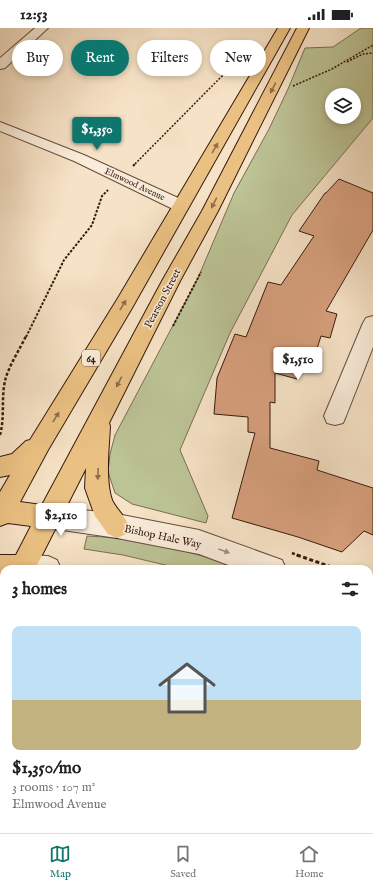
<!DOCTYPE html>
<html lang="en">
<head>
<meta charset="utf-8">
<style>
	body { margin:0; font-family:"IM FELL English",serif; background:#f2f2f2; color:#202124; height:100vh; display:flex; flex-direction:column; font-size:15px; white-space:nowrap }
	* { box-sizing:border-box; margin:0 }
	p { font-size:13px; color:#757577 }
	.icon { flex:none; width:22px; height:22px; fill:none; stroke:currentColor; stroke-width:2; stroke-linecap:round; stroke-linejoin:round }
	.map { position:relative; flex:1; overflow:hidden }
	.panel { position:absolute; left:0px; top:537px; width:373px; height:268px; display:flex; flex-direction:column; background:#fff; border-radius:12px 12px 0 0; box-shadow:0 2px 6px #0003 }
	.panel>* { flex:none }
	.banner { position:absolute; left:12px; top:12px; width:349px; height:36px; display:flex; gap:8px }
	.fabs { position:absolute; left:325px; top:60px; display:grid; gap:8px }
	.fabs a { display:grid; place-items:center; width:36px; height:36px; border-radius:50%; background:#fff; box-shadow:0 2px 6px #0003; font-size:20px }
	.price { position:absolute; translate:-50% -34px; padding:0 9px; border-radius:4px; background:#fff; color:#222; font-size:13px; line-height:26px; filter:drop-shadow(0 1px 2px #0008) }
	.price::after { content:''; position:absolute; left:50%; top:24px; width:12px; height:9px; margin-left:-6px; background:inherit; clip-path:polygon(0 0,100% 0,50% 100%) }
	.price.on { background:#0f766e; color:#fff }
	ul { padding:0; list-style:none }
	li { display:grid; align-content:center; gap:8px; height:212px; padding:0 12px }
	li span { display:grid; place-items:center; height:124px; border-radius:8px; color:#555 }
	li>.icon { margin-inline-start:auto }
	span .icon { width:72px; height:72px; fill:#fffc; stroke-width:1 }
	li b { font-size:17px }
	h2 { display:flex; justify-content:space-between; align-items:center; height:48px; padding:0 12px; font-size:17px }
	.chip { padding:0 14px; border-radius:18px; background:#fff; box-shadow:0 2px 6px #0003; font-size:14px; line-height:36px }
	.chip.on { background:#0f766e; color:#fff }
	.status { display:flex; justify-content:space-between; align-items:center; height:28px; padding:0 20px; background:#fff; direction:ltr }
	.status svg { height:11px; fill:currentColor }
	.tab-bar { display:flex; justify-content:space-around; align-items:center; height:56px; border-top:1px solid #e0e0e0; background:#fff; font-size:11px; color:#757577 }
	.tab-bar a { display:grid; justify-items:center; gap:2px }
	.tab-bar .on { color:#0f766e }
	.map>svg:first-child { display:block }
</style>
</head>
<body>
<div class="status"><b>12:53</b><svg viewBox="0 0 49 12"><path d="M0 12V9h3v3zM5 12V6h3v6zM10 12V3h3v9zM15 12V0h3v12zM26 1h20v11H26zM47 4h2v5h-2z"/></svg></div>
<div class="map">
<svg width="373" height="805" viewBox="0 0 373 805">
	<rect width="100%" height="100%" fill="#f6e2c6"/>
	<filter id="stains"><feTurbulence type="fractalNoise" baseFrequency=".005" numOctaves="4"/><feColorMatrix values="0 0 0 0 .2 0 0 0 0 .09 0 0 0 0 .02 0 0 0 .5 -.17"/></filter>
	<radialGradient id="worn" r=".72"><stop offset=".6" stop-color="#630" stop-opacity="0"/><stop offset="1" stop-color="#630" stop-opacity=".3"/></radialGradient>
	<g fill="#bcc395" stroke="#796e52" fill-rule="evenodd">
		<path d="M361,0h12v90l-81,97 -62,118 -50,117 28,66 -2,7 -74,-19 -17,-11 -7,-21 2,-18 5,-19 83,-157 36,-85 35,-64 19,-40 17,-41 28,-1zM332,67h22v22h-22z"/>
		<path d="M87,508c34,1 78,10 112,19 14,4 27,10 41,14h-58l-59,-14 -39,-6z"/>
		<path d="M4,636v165h20l-1,4h-23v-162z"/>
	</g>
	<path fill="#d79f7d" stroke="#361a0f" d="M339,151l34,14v37l-47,81 11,3 -7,24 -9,-2 -6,19 -9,-3 -9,27 -22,-6v30l-5,-1v46l49,13 -2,9 56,18v47l-9,-4 -22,21 -44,-15 -66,-19 23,-85 -7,-1v-15l-34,-3 3,-36 18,-44 11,3 22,-55 13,3 33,-49 -15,-5 26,-38h1z"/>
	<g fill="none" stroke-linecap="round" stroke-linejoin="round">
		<g stroke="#664c3d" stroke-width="2">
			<g id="minor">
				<path d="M35,0h13l-43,40 -5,1v-11z"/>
				<path d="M0,94l84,33 103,47 2,4 -2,4 -6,1 -6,-1 -101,-49 -74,-30z"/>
				<path d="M373,288v31l-27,69 -3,7 -8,2 -8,-2 -3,-7 39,-93 3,-5z"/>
				<path d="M49,478l68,8 82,16 83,30 4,9h-47l-40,-15 -82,-16 -68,-10 -9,-3 -3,-8 3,-8z"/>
				<path d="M22,527l26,1 9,4 4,9h-51l3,-10z"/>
				<path d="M369,566l4,2v26l-4,-1z"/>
				<path d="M369,623l4,1v28l-4,-1z"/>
			</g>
		</g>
		<g stroke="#361a0f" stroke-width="2">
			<g id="primary">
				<path d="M278,0h12l-158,280 -84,142 -28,52 22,3 120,-224 40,-70 95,-183h12l-91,183 -38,70 -71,142 1,3c-1,22 -5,53 2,74 4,9 13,16 17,26l-3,8 -9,4 -9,-4 -13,-18 -10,-28 1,-20 -51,101h-31v12h-4v-26h16l15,-29 -23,-3 -8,3v-34l10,-17 -10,2v-20l12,-3 14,-13 4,-1 88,-142z"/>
				<path d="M4,561v54l-4,1v-53z"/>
			</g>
		</g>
		<g stroke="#361a0f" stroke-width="1.5" stroke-dasharray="2 1.5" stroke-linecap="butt">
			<path d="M347,34l16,-8 10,-1"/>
			<path d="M293,58l39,-17 41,-24"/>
			<path d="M135,136l84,-85 30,-28"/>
		</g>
		<g stroke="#361a0f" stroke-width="2" stroke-dasharray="2.5 1.5" stroke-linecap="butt">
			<path d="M133,138l3,-3"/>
			<path d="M173,298l28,-54"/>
			<path d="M26,309l38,-77 28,-35 10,-29 6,-6"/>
		</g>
		<g stroke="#361a0f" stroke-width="2.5" stroke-dasharray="3 2" stroke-linecap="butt">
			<path d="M0,407c5,-18 1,-36 5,-54 3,-14 15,-32 21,-45"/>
			<path d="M292,525l7,3"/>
		</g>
		<g stroke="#361a0f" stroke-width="3" stroke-dasharray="4 2.5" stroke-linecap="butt">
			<path d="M297,527l40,14"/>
			<path d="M369,675l4,1"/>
		</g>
		<use href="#minor" fill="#f9ecda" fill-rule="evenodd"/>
		<use href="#primary" fill="#ebc183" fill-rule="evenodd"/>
	</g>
	<defs><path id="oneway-solid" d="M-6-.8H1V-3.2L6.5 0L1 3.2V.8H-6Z"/></defs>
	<g fill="#906e49">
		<use href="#oneway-solid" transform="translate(273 60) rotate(117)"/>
		<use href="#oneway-solid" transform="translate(215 120) rotate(-60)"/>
		<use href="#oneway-solid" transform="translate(214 175) rotate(117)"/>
		<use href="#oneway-solid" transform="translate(123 277) rotate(-59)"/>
		<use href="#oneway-solid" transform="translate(119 354) rotate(117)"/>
		<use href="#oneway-solid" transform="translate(56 389) rotate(-59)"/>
		<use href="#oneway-solid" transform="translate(98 446) rotate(92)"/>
	</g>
	<use fill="#a18e7f" href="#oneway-solid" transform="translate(224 523) rotate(20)"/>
	<g text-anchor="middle" stroke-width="3" stroke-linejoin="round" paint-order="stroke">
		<g font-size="9" fill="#361a0f" stroke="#f9ecda">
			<text transform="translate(135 156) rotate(25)" y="3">Elmwood Avenue</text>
		</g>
		<rect fill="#f9ecda" stroke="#70594c" stroke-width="1" x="82" y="322" width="18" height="16" rx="3"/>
		<g font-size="10" font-weight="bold" fill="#361a0f">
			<text x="91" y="334">64</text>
		</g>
		<g font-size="11" fill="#361a0f" stroke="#f9ecda">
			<text transform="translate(162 270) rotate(-62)" y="4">Pearson Street</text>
			<text transform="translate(163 508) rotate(12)" y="4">Bishop Hale Way</text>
		</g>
	</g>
	<rect width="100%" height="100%" filter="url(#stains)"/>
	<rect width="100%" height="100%" fill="url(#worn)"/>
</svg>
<div class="fabs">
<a><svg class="icon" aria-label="layers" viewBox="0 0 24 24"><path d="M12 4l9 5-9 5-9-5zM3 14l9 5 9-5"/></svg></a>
</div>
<b class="price on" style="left:97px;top:123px">$1,350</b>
<b class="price" style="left:298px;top:353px">$1,510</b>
<b class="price" style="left:61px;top:509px">$2,110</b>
<div class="banner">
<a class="chip">Buy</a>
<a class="chip on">Rent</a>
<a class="chip">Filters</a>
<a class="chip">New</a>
</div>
<section class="panel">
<h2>3 homes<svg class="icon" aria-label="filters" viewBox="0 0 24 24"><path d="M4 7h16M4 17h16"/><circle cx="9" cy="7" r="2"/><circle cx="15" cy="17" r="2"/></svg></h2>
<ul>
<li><span style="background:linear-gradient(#bfe0f5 60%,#c2b280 0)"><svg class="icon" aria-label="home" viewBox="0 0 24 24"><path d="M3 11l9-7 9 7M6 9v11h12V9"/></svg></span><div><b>$1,350/mo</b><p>3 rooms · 107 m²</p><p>Elmwood Avenue</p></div></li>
</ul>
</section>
</div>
<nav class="tab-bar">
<a class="on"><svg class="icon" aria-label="map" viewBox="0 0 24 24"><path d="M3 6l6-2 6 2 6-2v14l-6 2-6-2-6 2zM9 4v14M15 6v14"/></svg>Map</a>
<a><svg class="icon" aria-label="saved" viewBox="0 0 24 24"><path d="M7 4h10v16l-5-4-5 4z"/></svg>Saved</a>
<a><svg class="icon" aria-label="home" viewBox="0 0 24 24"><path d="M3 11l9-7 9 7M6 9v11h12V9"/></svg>Home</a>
</nav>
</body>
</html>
